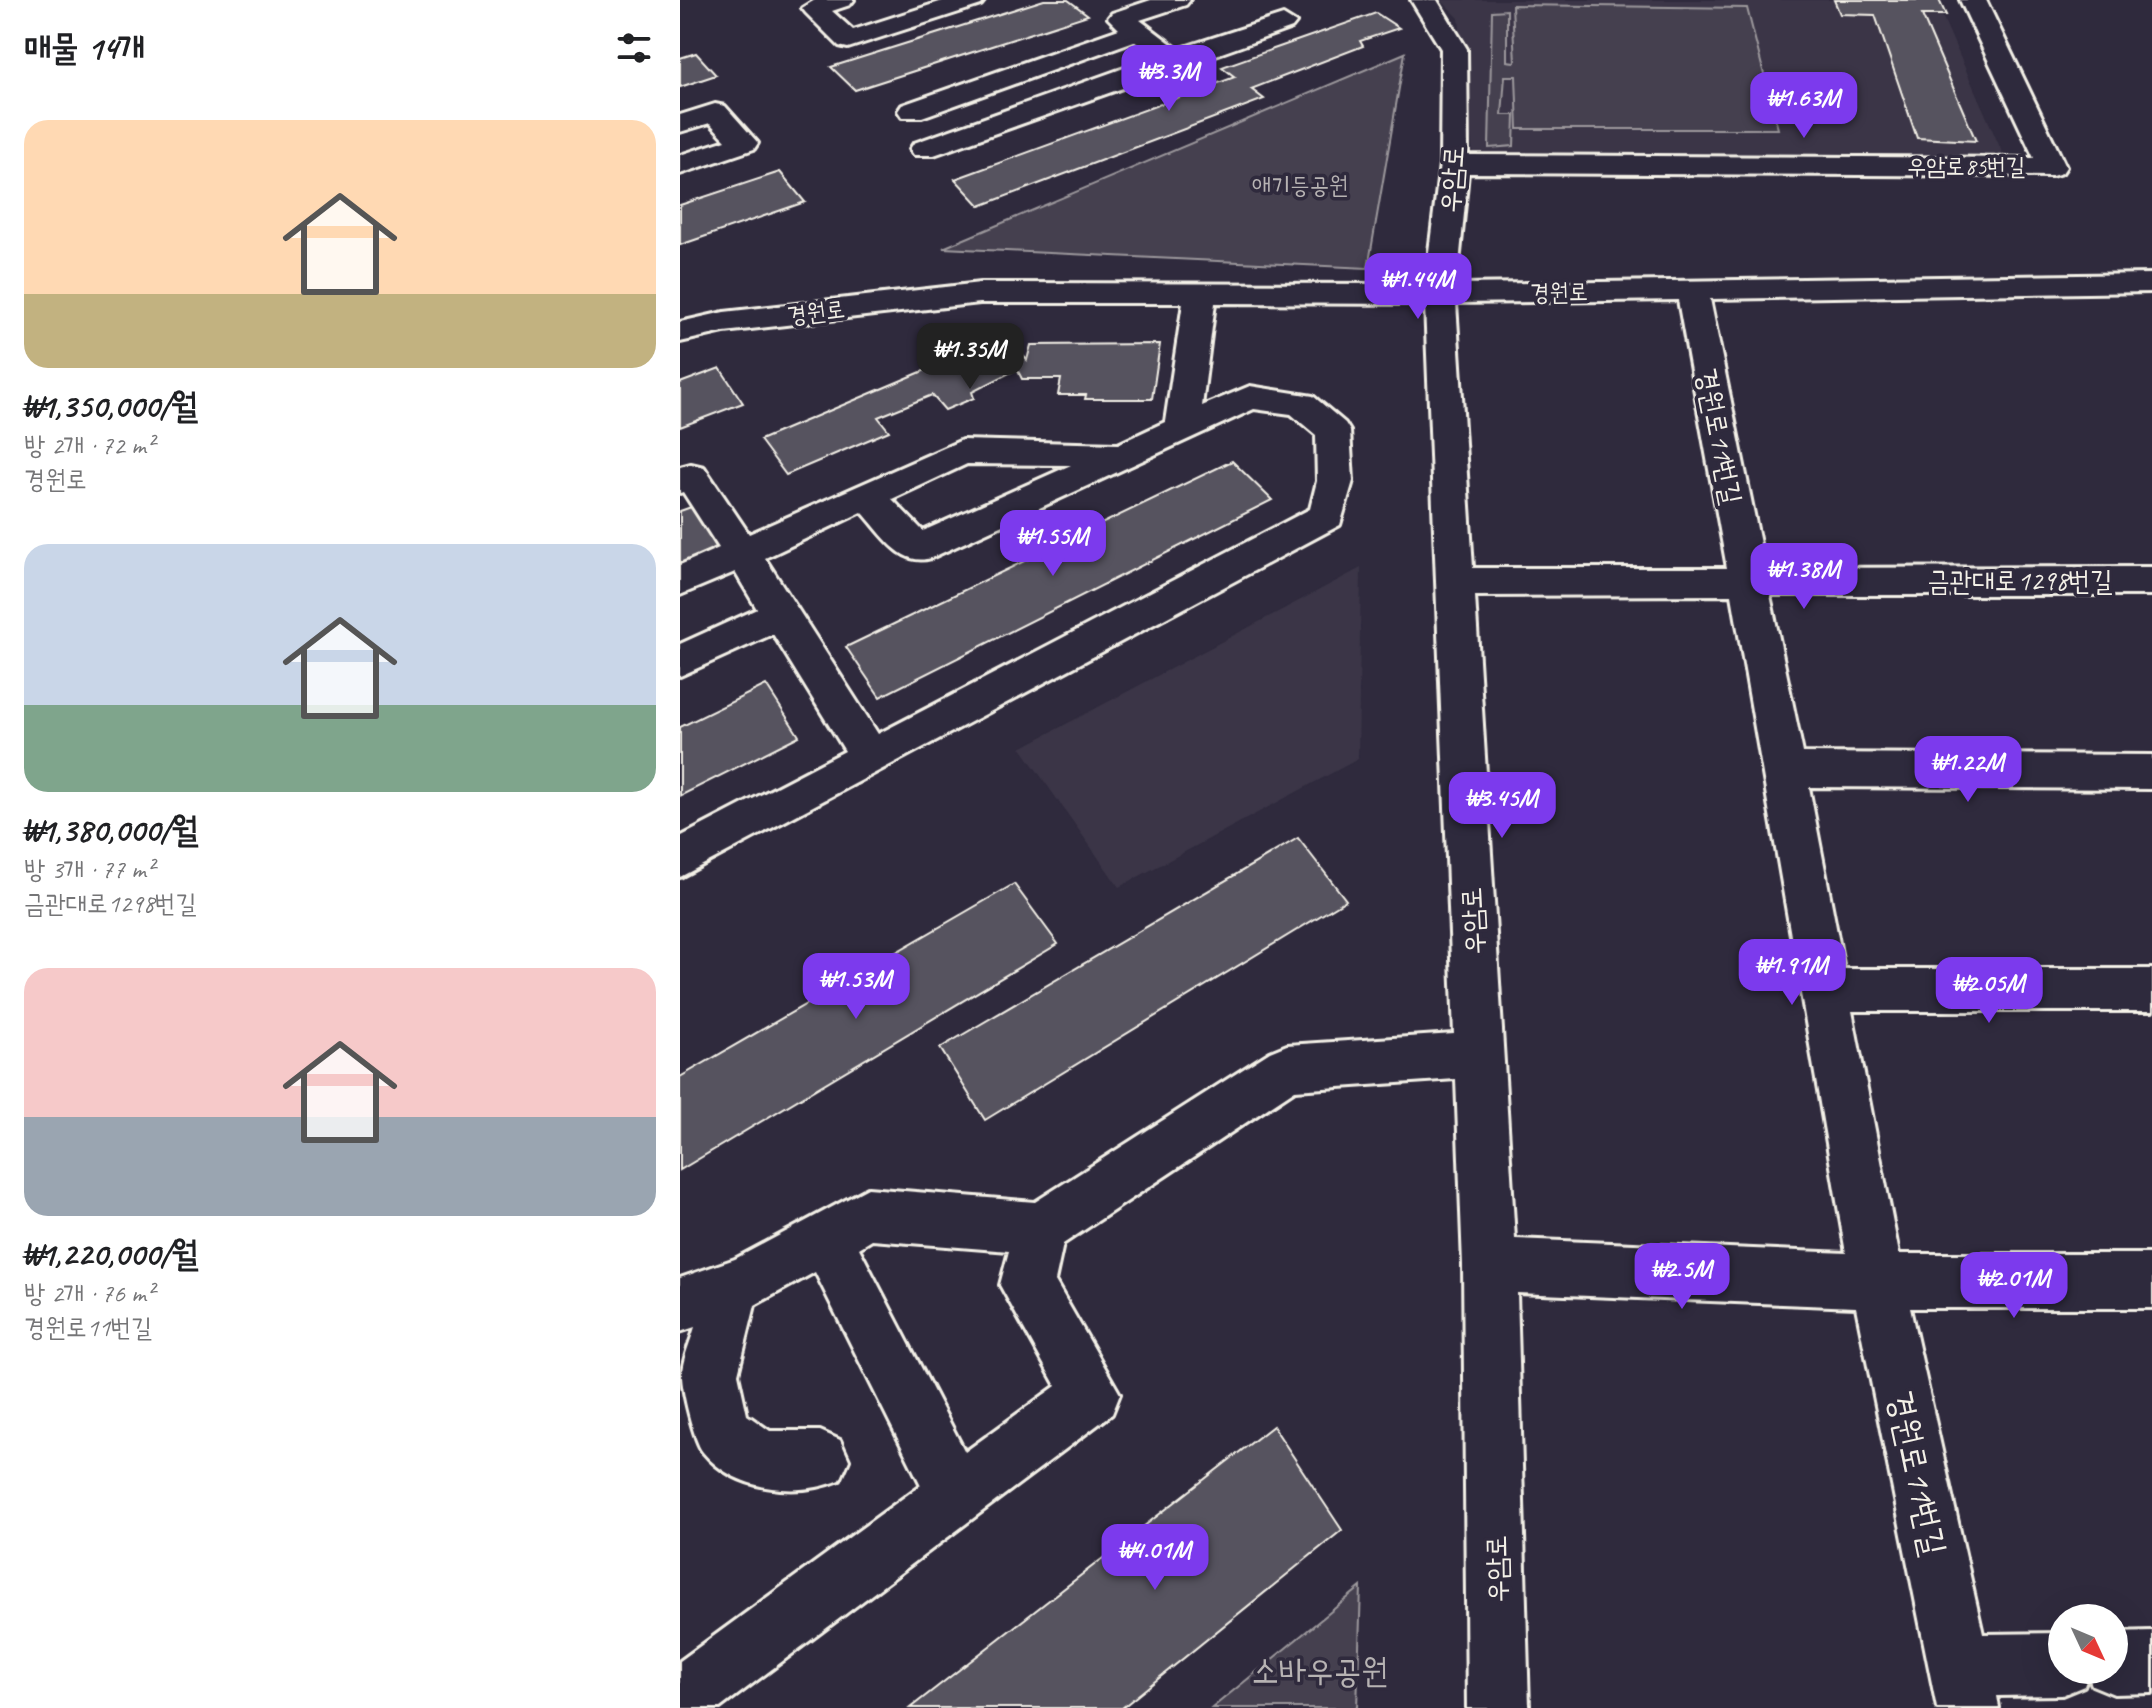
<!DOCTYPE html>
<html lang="ko">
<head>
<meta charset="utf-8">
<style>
	body { margin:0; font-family:Caveat,"Poor Story",sans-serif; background:#f2f2f2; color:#202124; height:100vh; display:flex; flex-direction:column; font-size:30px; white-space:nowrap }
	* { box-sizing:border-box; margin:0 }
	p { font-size:26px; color:#757577 }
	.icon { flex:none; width:44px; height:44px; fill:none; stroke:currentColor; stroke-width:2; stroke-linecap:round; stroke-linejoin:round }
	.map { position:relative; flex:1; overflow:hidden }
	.sheet { display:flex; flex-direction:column; background:#fff; width:680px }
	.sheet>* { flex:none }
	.needle { width:52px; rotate:134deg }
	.tools { position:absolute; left:1368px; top:1604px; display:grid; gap:16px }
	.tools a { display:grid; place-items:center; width:80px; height:80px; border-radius:50%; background:#fff; box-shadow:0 8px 32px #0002; font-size:40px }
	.price { position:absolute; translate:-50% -68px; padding:0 18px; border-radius:16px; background:#7c3aed; color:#fff; font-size:26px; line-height:52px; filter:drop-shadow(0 2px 4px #0008) }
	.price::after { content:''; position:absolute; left:50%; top:48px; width:24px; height:18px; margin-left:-12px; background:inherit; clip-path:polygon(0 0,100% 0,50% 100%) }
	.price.selected { background:#222; color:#fff }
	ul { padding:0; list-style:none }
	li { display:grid; align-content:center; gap:16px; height:424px; padding:0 24px }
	li span { display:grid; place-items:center; height:248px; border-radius:24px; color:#555 }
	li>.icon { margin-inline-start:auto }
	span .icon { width:144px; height:144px; fill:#fffc; stroke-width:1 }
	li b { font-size:34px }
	h2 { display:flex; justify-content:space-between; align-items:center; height:96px; padding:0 24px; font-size:34px }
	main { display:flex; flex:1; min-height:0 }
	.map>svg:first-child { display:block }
</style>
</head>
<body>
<main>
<section class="sheet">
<h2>매물 14개<svg class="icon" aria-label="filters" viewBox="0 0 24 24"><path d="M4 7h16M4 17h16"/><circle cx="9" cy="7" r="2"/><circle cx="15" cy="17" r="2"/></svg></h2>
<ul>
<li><span style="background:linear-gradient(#ffd9b3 70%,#c2b280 0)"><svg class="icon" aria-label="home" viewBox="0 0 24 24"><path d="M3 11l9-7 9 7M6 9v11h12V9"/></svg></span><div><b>₩1,350,000/월</b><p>방 2개 · 72 m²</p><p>경원로</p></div></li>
<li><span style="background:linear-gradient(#c9d6e8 65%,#7fa58c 0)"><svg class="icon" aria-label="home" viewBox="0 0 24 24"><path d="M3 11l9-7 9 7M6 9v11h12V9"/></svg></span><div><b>₩1,380,000/월</b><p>방 3개 · 77 m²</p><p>금관대로1298번길</p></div></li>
<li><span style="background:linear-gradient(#f6c9c9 60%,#9aa5b1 0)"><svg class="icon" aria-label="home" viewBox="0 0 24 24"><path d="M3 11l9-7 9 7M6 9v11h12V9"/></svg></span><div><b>₩1,220,000/월</b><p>방 2개 · 76 m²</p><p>경원로11번길</p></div></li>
</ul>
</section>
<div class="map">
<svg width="1472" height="1708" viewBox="0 0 1472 1708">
	<rect width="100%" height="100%" fill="#2f2a3d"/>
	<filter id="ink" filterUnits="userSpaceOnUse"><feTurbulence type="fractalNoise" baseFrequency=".0125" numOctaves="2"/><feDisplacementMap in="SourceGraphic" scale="16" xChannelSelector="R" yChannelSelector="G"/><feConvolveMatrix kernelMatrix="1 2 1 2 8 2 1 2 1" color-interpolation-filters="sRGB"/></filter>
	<g filter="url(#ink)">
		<g fill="#3b3647">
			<path d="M761,0h494l71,161 -533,-6 -14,-137z"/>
			<path d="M681,568l-3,191 -239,128 -98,-139z"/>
		</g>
		<g fill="#454050" stroke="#9c989c" stroke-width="2">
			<path d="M832,5l235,3 31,121h-260l-2,-53h-11l-3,39h13l-1,31 -25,2 3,-137 15,-1v51l8,1z"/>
			<path d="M725,53l-37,215 -425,-20z"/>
			<path d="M681,1587l-4,121h-145z"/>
		</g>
		<g fill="#56525f" stroke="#f4f1e8" stroke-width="2">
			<path d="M364,0h24l20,15 -233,75 -24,-23z"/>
			<path d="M1154,0h105l7,15h-24l54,126 -59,-3 -42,-123 -35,-1z"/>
			<path d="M696,13l23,15 -39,13 3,5 -112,43 13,10 -284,107 -25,-27 280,-102 -13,-10z"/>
			<path d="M16,53l20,22 -36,12v-29z"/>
			<path d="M100,172l25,30 -125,43v-40z"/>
			<path d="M309,335l13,14 11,-4 14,15 4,-15 129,-1 -8,55h-67l1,-4h-28l3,-16h-39l-5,-10 -45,23 2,6 -29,12 -13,-15 -54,22 11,14 -103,44 -26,-35 173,-73 -6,-7z"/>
			<path d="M40,368l23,35 -63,24v-44z"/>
			<path d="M552,461l40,39 -392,197 -34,-50z"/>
			<path d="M14,506l31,48 -45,19v-62z"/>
			<path d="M86,685l33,51 -119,60v-69z"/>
			<path d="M618,838l48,62 -361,220 -45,-72z"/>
			<path d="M334,884l44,60 -378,226v-93z"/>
			<path d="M593,1426l69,104 -220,178h-212z"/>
		</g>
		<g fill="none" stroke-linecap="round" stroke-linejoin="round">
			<g stroke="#f4f1e8" stroke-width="6">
				<g id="minor">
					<path d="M135,0h39l-4,5 -18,6 21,19 93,-30h39l-4,5 -133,43 -9,-2 -33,-33 -4,-5z"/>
					<path d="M471,0h39l-4,5 -46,15 38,29 105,-34 13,8 -4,5 -358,127h-20l-4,-6 4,-6 241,-86 -21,-16 -212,76h-20l-4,-6 4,-6 217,-76 -11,-11 4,-5z"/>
					<path d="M731,0h26l30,49 1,106 566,3 -74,-158h26l80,167 -4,6 -10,3 -584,-3 -11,111 695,-10v18l-442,7 55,269 387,-1v28h-382l33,158 349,2v34l-343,-2 35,182h308v42h-300l47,243h253v54h-242l73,326 79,-1v37h52v-38l38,-1v62l-38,1 -22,-9 -4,-10 -4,11 -22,9 -65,1 2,12h-62l-81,-401 -339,-14 12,415h-62l-4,-443 -7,-186 -161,11 -232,154 -8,37 65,113 -8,20 -392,294h-40v-47l241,-176 -106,-213 -60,33 -17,69 9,41 23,16h50l20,9 9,20 -9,20c-43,18 -105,11 -137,-28 -9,-11 -21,-62 -21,-77 0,-15 9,-34 13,-48l-15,5v-54l55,-19 133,-71 167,14 235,-150 17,-7 167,-11 -29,-730 -210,-1 -13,103 48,-20 63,10 32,27 5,8 3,50 -13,44 -660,352v-40l165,-86 -72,-117 -93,42v-32l77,-35 -22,-37 -55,23v-30l39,-17 -36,-56 -3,1v-26l11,-3 13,3 45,67 213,-94 156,4 47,-22 18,-119h-203l-256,29 -44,10v-20l44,-10 256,-29 445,1 15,-120 1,-115zM998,300l49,268h-254l-17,-265zM574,409l37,5 25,21 1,46 -7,28 -432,225 -113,-176 97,-46c20,21 38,55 69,46zM287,464l104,1 -148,66 -31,-32zM1052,595l114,658 -331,-14 -40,-643zM192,1240l137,11 -9,34 56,101 -91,66 -106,-204z"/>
					<path d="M35,104l10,2 33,37 -4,6 -74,25v-19l46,-15 -16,-17 -30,9v-17z"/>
				</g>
			</g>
			<use href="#minor" fill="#2f2a3d" fill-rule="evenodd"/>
		</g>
	</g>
	<g text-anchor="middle" stroke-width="7" stroke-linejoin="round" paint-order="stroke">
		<g font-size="24" fill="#f4f1e8" stroke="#2f2a3d">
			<text x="1286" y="174">우암로85번길</text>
			<text transform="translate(879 292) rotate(-1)" y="8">경원로</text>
			<text transform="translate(136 312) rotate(-7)" y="8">경원로</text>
		</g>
		<g font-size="24" fill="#b7b3b3" stroke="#2f2a3d">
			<text x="620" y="193">애기등공원</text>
		</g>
		<g font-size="28" fill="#f4f1e8" stroke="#2f2a3d">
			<text transform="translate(771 179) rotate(-86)" y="10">우암로</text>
			<text transform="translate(1040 436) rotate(79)" y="10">경원로11번길</text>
			<text x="1340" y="590">금관대로1298번길</text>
			<text transform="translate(792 921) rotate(-93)" y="10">우암로</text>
			<text transform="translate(816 1569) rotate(-91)" y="10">우암로</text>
		</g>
		<g font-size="34" fill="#f4f1e8" stroke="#2f2a3d">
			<text transform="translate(1238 1473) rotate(78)" y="12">경원로11번길</text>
		</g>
		<g font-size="34" fill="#b7b3b3" stroke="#2f2a3d">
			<text x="640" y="1682">소바우공원</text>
		</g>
	</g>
</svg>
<div class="tools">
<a><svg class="needle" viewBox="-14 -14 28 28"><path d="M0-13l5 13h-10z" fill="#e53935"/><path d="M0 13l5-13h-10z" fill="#757577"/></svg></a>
</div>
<b class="price" style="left:489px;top:113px">₩3.3M</b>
<b class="price" style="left:1124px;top:140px">₩1.63M</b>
<b class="price" style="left:738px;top:321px">₩1.44M</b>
<b class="price selected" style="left:290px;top:391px">₩1.35M</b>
<b class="price" style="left:373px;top:578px">₩1.55M</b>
<b class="price" style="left:1124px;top:611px">₩1.38M</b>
<b class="price" style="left:1288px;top:804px">₩1.22M</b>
<b class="price" style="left:822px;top:840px">₩3.45M</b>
<b class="price" style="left:1112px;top:1007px">₩1.91M</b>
<b class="price" style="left:176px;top:1021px">₩1.53M</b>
<b class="price" style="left:1309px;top:1025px">₩2.05M</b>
<b class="price" style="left:1002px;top:1311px">₩2.5M</b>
<b class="price" style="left:1334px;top:1320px">₩2.01M</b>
<b class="price" style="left:475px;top:1592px">₩4.01M</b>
</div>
</main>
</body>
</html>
